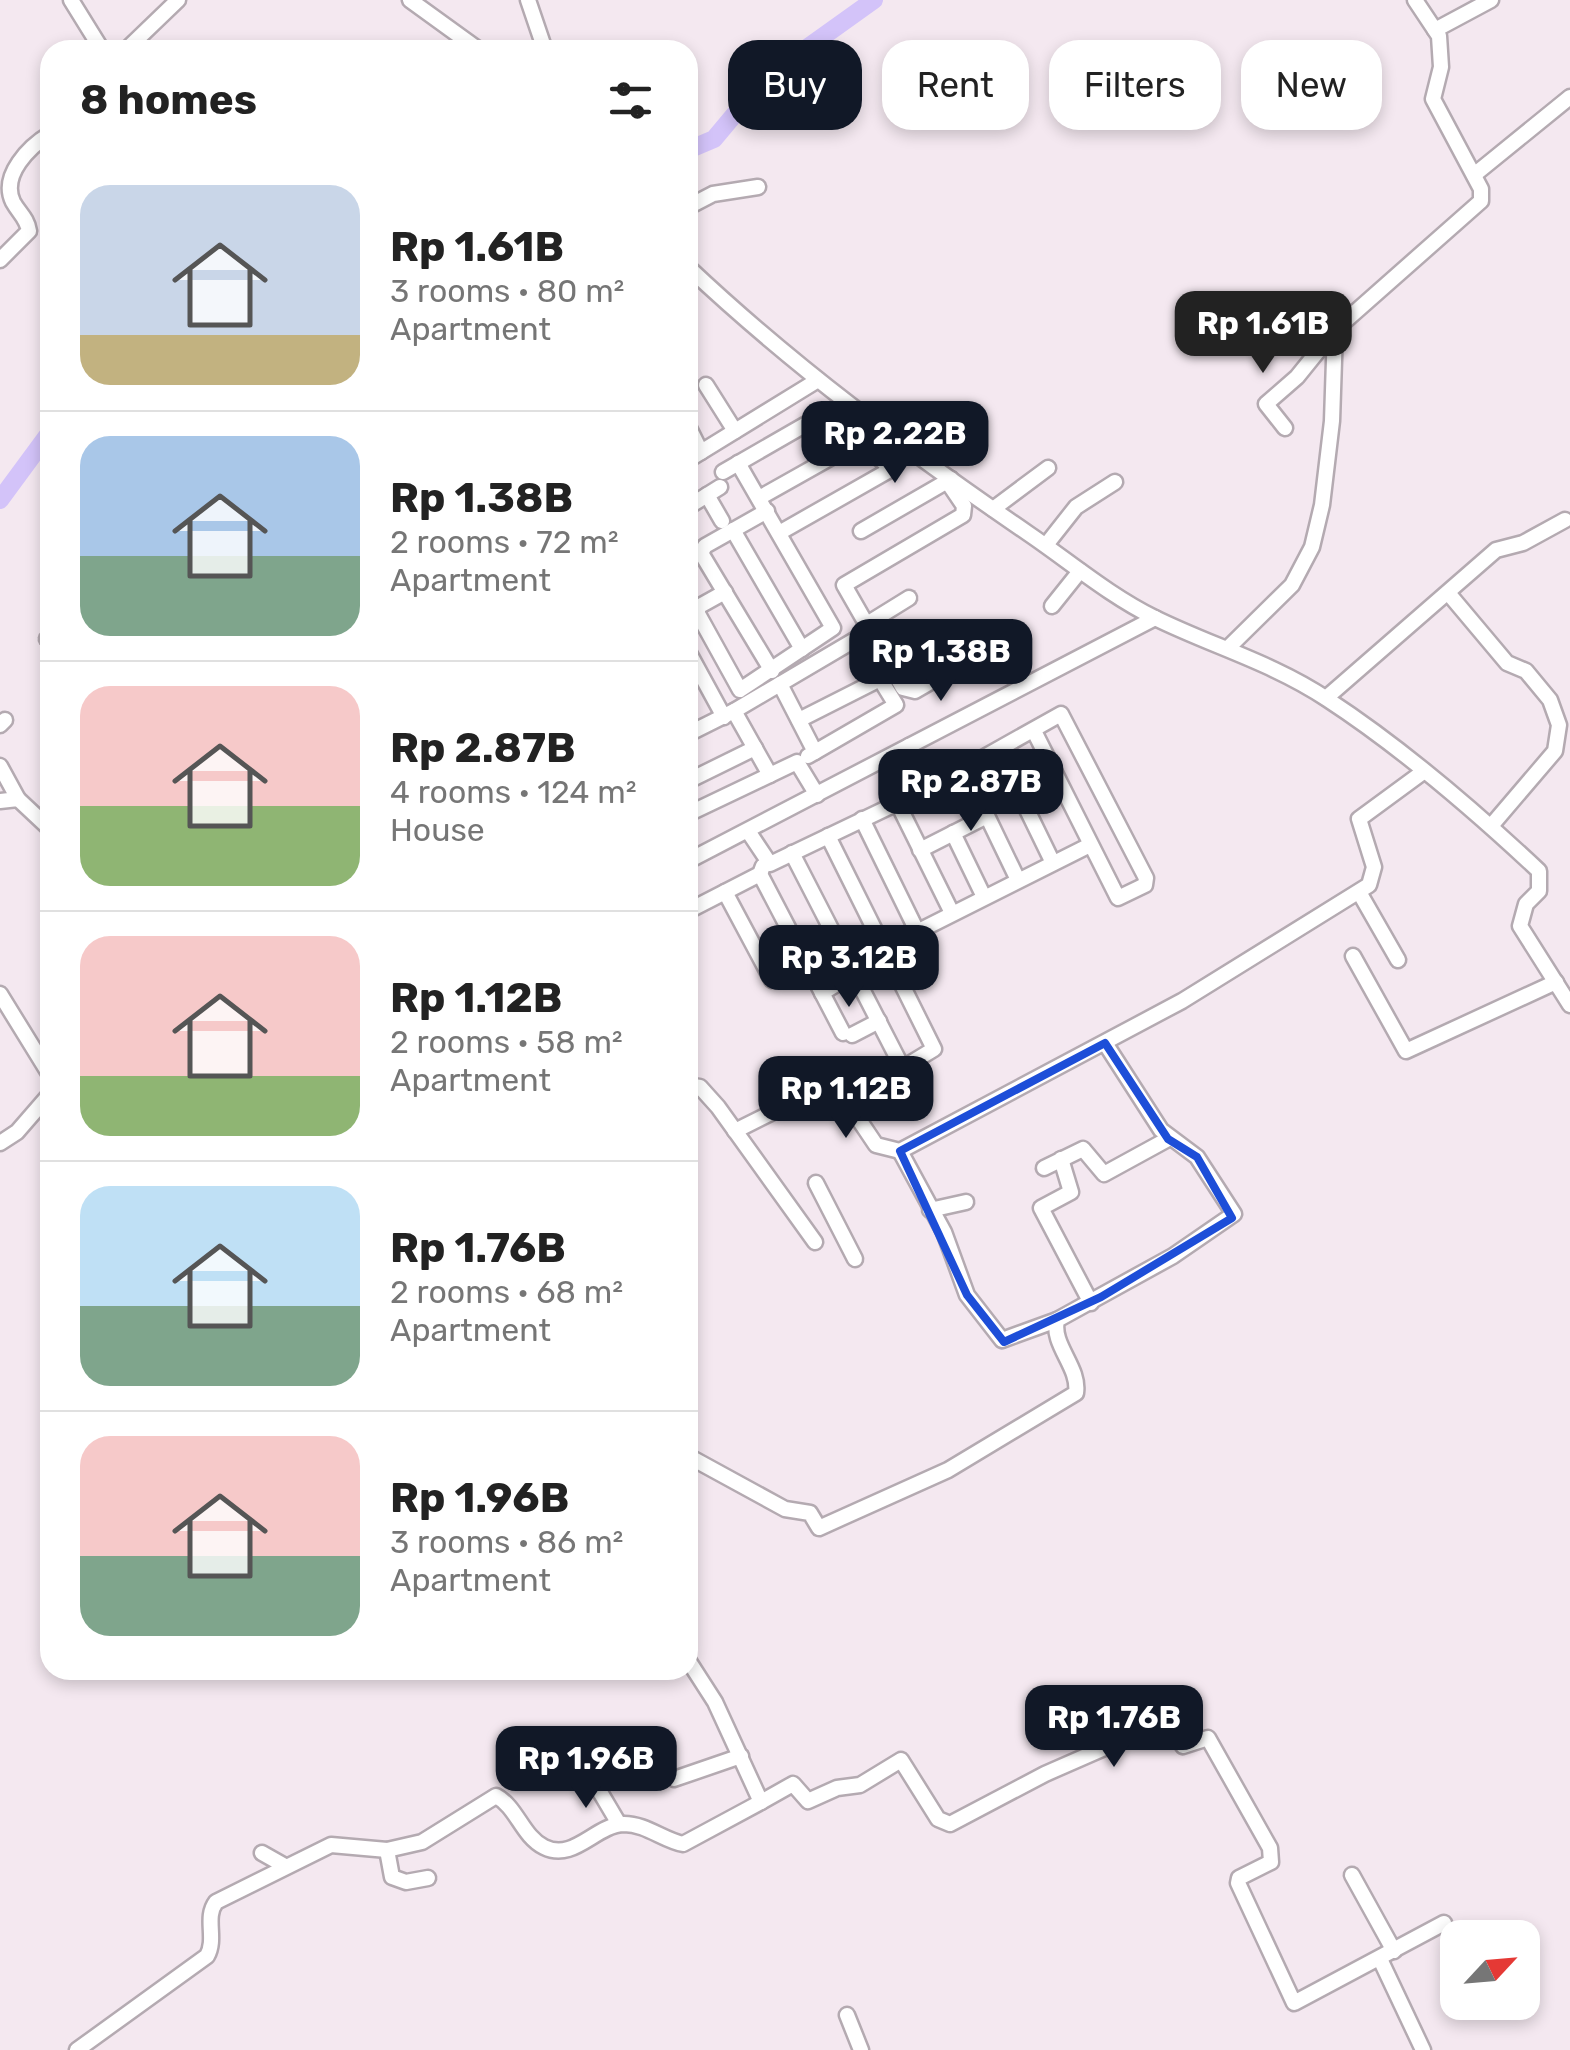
<!DOCTYPE html>
<html lang="en">
<head>
<meta charset="utf-8">
<style>
	body { margin:0; font-family:Rubik,sans-serif; background:#f2f2f2; color:#222; height:100vh; display:flex; flex-direction:column; font-size:38px; white-space:nowrap }
	* { box-sizing:border-box; margin:0 }
	p { font-size:32px; color:#767676 }
	.icon { flex:none; width:55px; height:55px; fill:none; stroke:currentColor; stroke-width:2; stroke-linecap:round; stroke-linejoin:round }
	.map { position:relative; flex:1; overflow:hidden }
	.panel { position:absolute; left:40px; top:40px; width:658px; height:1640px; display:flex; flex-direction:column; background:#fff; border-radius:30px; box-shadow:0 5px 15px #0003 }
	.panel>* { flex:none }
	.banner { position:absolute; left:728px; top:40px; width:692px; height:90px; display:flex; gap:20px }
	.needle { width:65px; rotate:64deg }
	.buttons { position:absolute; left:1440px; top:1920px; display:grid; gap:20px }
	.buttons a { display:grid; place-items:center; width:100px; height:100px; border-radius:20px; background:#fff; box-shadow:0 5px 15px #0003; font-size:50px }
	.price { position:absolute; translate:-50% -85px; padding:0 22px; border-radius:20px; background:#111827; color:#fff; font-size:32px; line-height:65px; filter:drop-shadow(0 2px 5px #0008) }
	.price::after { content:''; position:absolute; left:50%; top:60px; width:30px; height:22px; margin-left:-15px; background:inherit; clip-path:polygon(0 0,100% 0,50% 100%) }
	.price.selected { background:#222; color:#fff }
	ul { padding:0; list-style:none }
	li { display:flex; align-items:center; gap:30px; height:250px; padding:0 40px }
	li+li { border-top:2px solid #e0e0e0 }
	li span { display:grid; place-items:center; flex:none; width:280px; height:200px; border-radius:30px; color:#555 }
	li>.icon { margin-inline-start:auto }
	span .icon { width:120px; height:120px; fill:#fffc; stroke-width:1 }
	li b { font-size:42px }
	h2 { display:flex; justify-content:space-between; align-items:center; height:120px; padding:0 40px; font-size:42px }
	.chip { padding:0 35px; border-radius:30px; background:#fff; box-shadow:0 5px 15px #0003; font-size:35px; line-height:90px }
	.chip.selected { background:#111827; color:#fff }
	.map>svg:first-child { display:block }
</style>
</head>
<body>
<div class="map">
<svg width="1570" height="2050" viewBox="0 0 1570 2050">
	<rect width="100%" height="100%" fill="#f4e8f0"/>
	<g fill="none" stroke-linecap="round" stroke-linejoin="round">
		<g stroke="#d3c3f9" stroke-width="18">
			<path d="M688,150l26,-11 51,-61 109,-78"/>
			<path d="M0,500l50,-68"/>
		</g>
		<g stroke="#b4aab1" stroke-width="19">
			<g id="minor">
				<path d="M71,0l31,50"/>
				<path d="M410,0l69,50"/>
				<path d="M528,0l17,50"/>
				<path d="M1435,30l56,-30"/>
				<path d="M126,50l52,-50"/>
				<path d="M1474,175l96,-78"/>
				<path d="M688,207l25,-13 45,-7"/>
				<path d="M0,260l29,-29c-2,-13 -10,-18 -16,-29 -13,-27 17,-56 37,-68"/>
				<path d="M688,267c105,99 221,185 341,267 41,28 81,62 126,84 57,28 118,45 172,81 75,49 147,111 212,172v20l-13,13 -6,22 50,79"/>
				<path d="M706,385l29,46"/>
				<path d="M688,426l13,26"/>
				<path d="M1285,428l-19,-24 31,-27 38,-47"/>
				<path d="M688,460l130,-80"/>
				<path d="M723,472l99,-57 63,48 3,8 -109,62"/>
				<path d="M707,495l15,26"/>
				<path d="M759,498l96,-54 19,-21"/>
				<path d="M688,507l32,-20"/>
				<path d="M993,509l55,-41"/>
				<path d="M767,511l-62,35 -4,7 71,118"/>
				<path d="M733,530l69,119"/>
				<path d="M861,531l90,-52"/>
				<path d="M688,540l1,2"/>
				<path d="M1046,545l30,-38 39,-25"/>
				<path d="M725,592l-27,15v7l42,76 93,-62 -95,-165"/>
				<path d="M1449,594l58,69 19,8 24,29 9,25 -4,26 -64,75"/>
				<path d="M1052,606l28,-35"/>
				<path d="M867,624l42,-26"/>
				<path d="M47,639l3,-2"/>
				<path d="M1229,647l63,-62 20,-38 10,-42 10,-84 3,-91 146,-129v-12l-48,-90 8,-32 -2,-31 -24,-36"/>
				<path d="M688,651l36,66"/>
				<path d="M888,661l57,-31 15,35 -45,26 -12,-3 -59,-103 119,-70 1,-9 -17,-25"/>
				<path d="M780,684l35,68 -7,4"/>
				<path d="M1326,698l170,-148 27,-7 42,-23"/>
				<path d="M734,711l124,-73"/>
				<path d="M799,720l81,-41 16,26 -81,47"/>
				<path d="M0,725l5,-5"/>
				<path d="M688,734l46,-23 36,64"/>
				<path d="M909,746l22,41"/>
				<path d="M998,750l55,113"/>
				<path d="M0,766l18,33"/>
				<path d="M964,768l54,112"/>
				<path d="M688,781l67,-33"/>
				<path d="M0,801l18,-2 32,30"/>
				<path d="M897,802l55,111"/>
				<path d="M688,814l109,-52 20,33"/>
				<path d="M862,819l55,112"/>
				<path d="M748,831l22,33 161,-77 130,-73 85,164 -1,7 -27,13 -84,-167"/>
				<path d="M953,833l31,64"/>
				<path d="M920,850l67,-34"/>
				<path d="M792,853l107,208 7,5 28,-17 -106,-213"/>
				<path d="M688,861l467,-243"/>
				<path d="M760,874l83,159"/>
				<path d="M725,892l47,88 36,-15"/>
				<path d="M1359,892l39,68"/>
				<path d="M688,911l72,-37 3,-8"/>
				<path d="M885,948l205,-103"/>
				<path d="M1353,956l53,95 150,-69"/>
				<path d="M822,993l66,-40"/>
				<path d="M0,994l50,81"/>
				<path d="M852,1035l27,-14"/>
				<path d="M688,1085l12,2 18,20 97,135"/>
				<path d="M735,1131l94,-47 8,3 39,58 24,6 282,-150 187,-116 5,-18 -15,-48 64,-47"/>
				<path d="M0,1143l17,-11 33,-38"/>
				<path d="M900,1151l44,81 23,63 35,45 55,-20"/>
				<path d="M1061,1159l10,33 -30,16 50,95"/>
				<path d="M1044,1168l39,-19 21,25 64,-35"/>
				<path d="M816,1183l39,76"/>
				<path d="M930,1210l36,-8"/>
				<path d="M688,1456l97,53 25,4 9,15 129,-58 128,-77c4,-26 -25,-48 -19,-73l116,-64 61,-42 -37,-57 -36,-27 -56,-87"/>
				<path d="M590,1775l29,49"/>
				<path d="M674,1779l67,-23"/>
				<path d="M761,1802l32,-18 15,17 29,-13 23,-3 41,-25 37,59 12,5 95,-50 121,-53 17,25 25,-8 62,110 1,14 -32,16 -1,5 56,120 150,-80"/>
				<path d="M387,1850l5,27 14,5 22,-4"/>
				<path d="M262,1853l23,13"/>
				<path d="M1352,1875l42,76"/>
				<path d="M1380,1959l43,91"/>
				<path d="M847,2015l14,35"/>
				<path d="M77,2050l130,-94c10,-18 -3,-38 9,-54l115,-57 56,5 35,-8 74,-46c21,11 26,40 48,51 30,15 51,-22 80,-23 22,0 39,16 59,20l78,-42 -46,-100 -27,-42"/>
			</g>
		</g>
		<use href="#minor" stroke="#fff" stroke-width="14"/>
	</g>
	<path fill="none" stroke="#1d4ed8" stroke-width="8" stroke-linejoin="round" d="M1105,1043l63,96 29,18 35,61 -131,79 -97,45 -37,-47 -67,-144z"/>
</svg>
<div class="buttons">
<a><svg class="needle" viewBox="-14 -14 28 28"><path d="M0-13l5 13h-10z" fill="#e53935"/><path d="M0 13l5-13h-10z" fill="#767676"/></svg></a>
</div>
<b class="price selected" style="left:1263px;top:376px">Rp 1.61B</b>
<b class="price" style="left:895px;top:486px">Rp 2.22B</b>
<b class="price" style="left:941px;top:704px">Rp 1.38B</b>
<b class="price" style="left:971px;top:834px">Rp 2.87B</b>
<b class="price" style="left:849px;top:1010px">Rp 3.12B</b>
<b class="price" style="left:846px;top:1141px">Rp 1.12B</b>
<b class="price" style="left:1114px;top:1770px">Rp 1.76B</b>
<b class="price" style="left:586px;top:1811px">Rp 1.96B</b>
<div class="banner">
<a class="chip selected">Buy</a>
<a class="chip">Rent</a>
<a class="chip">Filters</a>
<a class="chip">New</a>
</div>
<section class="panel">
<h2>8 homes<svg class="icon" aria-label="filters" viewBox="0 0 24 24"><path d="M4 7h16M4 17h16"/><circle cx="9" cy="7" r="2"/><circle cx="15" cy="17" r="2"/></svg></h2>
<ul>
<li><span style="background:linear-gradient(#c9d6e8 75%,#c2b280 0)"><svg class="icon" aria-label="home" viewBox="0 0 24 24"><path d="M3 11l9-7 9 7M6 9v11h12V9"/></svg></span><div><b>Rp 1.61B</b><p>3 rooms · 80 m²</p><p>Apartment</p></div></li>
<li><span style="background:linear-gradient(#a9c7e8 60%,#7fa58c 0)"><svg class="icon" aria-label="home" viewBox="0 0 24 24"><path d="M3 11l9-7 9 7M6 9v11h12V9"/></svg></span><div><b>Rp 1.38B</b><p>2 rooms · 72 m²</p><p>Apartment</p></div></li>
<li><span style="background:linear-gradient(#f6c9c9 60%,#8fb573 0)"><svg class="icon" aria-label="home" viewBox="0 0 24 24"><path d="M3 11l9-7 9 7M6 9v11h12V9"/></svg></span><div><b>Rp 2.87B</b><p>4 rooms · 124 m²</p><p>House</p></div></li>
<li><span style="background:linear-gradient(#f6c9c9 70%,#8fb573 0)"><svg class="icon" aria-label="home" viewBox="0 0 24 24"><path d="M3 11l9-7 9 7M6 9v11h12V9"/></svg></span><div><b>Rp 1.12B</b><p>2 rooms · 58 m²</p><p>Apartment</p></div></li>
<li><span style="background:linear-gradient(#bfe0f5 60%,#7fa58c 0)"><svg class="icon" aria-label="home" viewBox="0 0 24 24"><path d="M3 11l9-7 9 7M6 9v11h12V9"/></svg></span><div><b>Rp 1.76B</b><p>2 rooms · 68 m²</p><p>Apartment</p></div></li>
<li><span style="background:linear-gradient(#f6c9c9 60%,#7fa58c 0)"><svg class="icon" aria-label="home" viewBox="0 0 24 24"><path d="M3 11l9-7 9 7M6 9v11h12V9"/></svg></span><div><b>Rp 1.96B</b><p>3 rooms · 86 m²</p><p>Apartment</p></div></li>
</ul>
</section>
</div>
</body>
</html>
